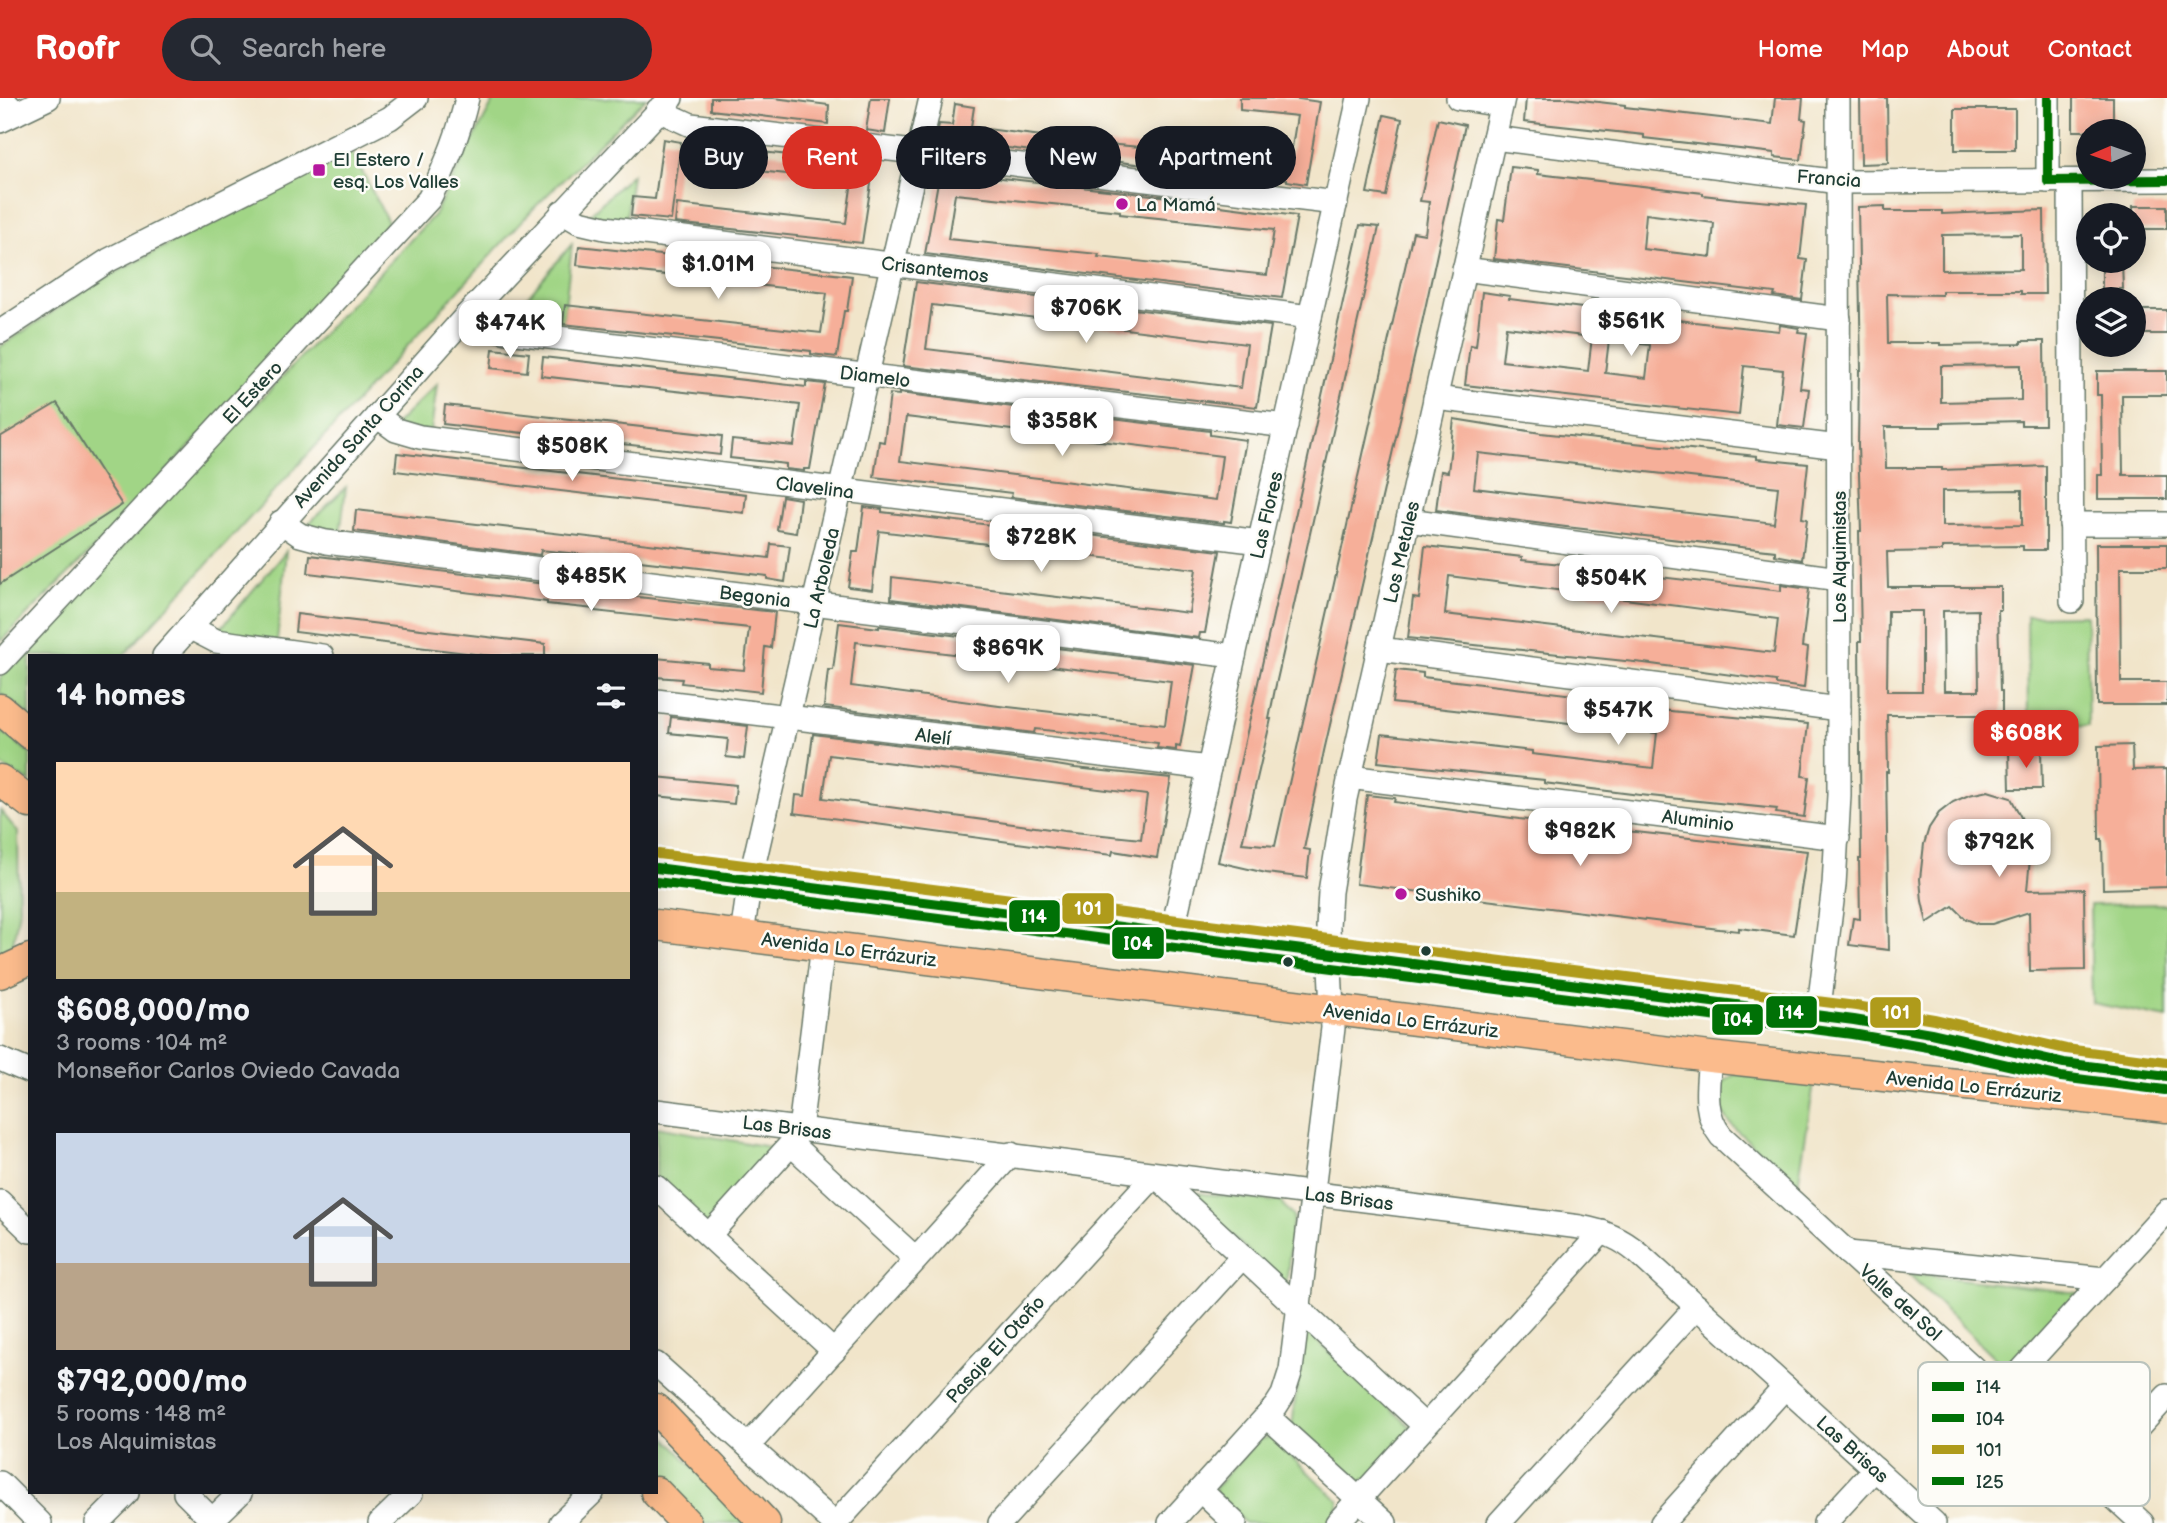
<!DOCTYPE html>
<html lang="en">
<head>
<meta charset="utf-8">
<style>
	body { margin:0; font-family:"Balsamiq Sans",sans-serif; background:#242831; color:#f1f3f6; height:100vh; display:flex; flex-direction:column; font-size:26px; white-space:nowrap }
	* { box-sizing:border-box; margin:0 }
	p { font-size:23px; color:#9ea1a6 }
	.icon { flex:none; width:38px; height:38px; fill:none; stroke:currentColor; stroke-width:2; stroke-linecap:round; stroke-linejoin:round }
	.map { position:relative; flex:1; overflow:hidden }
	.sheet { position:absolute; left:28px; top:556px; width:630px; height:840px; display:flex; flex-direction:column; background:#171b24; border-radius:0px; box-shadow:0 4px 18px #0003 }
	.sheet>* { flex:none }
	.guide { position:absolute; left:679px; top:28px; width:665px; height:63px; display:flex; gap:14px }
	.needle { width:46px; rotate:268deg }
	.tools { position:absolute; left:2076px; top:21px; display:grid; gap:14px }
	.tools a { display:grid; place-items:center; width:70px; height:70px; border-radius:50%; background:#171b24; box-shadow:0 4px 18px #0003; font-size:35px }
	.price { position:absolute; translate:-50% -60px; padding:0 16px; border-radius:14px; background:#fff; color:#222; font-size:23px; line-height:46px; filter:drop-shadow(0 2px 4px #0008) }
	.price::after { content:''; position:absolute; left:50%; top:42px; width:21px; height:16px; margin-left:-10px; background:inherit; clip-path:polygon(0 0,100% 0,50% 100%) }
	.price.selected { background:#d93025; color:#fff }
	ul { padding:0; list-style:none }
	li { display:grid; align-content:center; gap:14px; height:371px; padding:0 28px }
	li span { display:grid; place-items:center; height:217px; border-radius:0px; color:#555 }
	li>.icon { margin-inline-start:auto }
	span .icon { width:126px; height:126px; fill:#fffc; stroke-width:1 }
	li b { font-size:30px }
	h2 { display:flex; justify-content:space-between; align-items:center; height:84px; padding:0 28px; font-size:30px }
	.chip { padding:0 24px; border-radius:32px; background:#171b24; box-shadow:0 4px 18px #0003; font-size:24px; line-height:63px }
	.chip.selected { background:#d93025; color:#fff }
	header { display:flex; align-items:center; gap:42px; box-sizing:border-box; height:98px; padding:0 35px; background:#d93025; color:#fff }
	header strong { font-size:33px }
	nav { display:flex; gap:38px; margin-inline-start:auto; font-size:24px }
	.search { width:490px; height:63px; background:#242831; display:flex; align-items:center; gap:18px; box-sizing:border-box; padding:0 24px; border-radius:38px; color:#9ea1a6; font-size:26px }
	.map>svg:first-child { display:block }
</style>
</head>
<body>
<header>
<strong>Roofr</strong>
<div class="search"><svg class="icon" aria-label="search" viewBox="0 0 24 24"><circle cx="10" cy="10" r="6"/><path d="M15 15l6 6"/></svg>Search here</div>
<nav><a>Home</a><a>Map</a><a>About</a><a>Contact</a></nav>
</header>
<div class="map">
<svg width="2167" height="1425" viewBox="0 0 2167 1425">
	<rect width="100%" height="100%" fill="#fdfcf7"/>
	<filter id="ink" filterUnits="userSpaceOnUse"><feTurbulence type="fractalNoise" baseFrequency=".0143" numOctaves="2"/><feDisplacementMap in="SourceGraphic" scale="14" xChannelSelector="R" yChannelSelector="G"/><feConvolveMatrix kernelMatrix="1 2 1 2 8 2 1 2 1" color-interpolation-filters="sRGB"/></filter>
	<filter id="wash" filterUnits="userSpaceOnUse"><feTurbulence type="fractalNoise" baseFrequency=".00686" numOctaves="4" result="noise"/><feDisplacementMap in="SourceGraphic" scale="28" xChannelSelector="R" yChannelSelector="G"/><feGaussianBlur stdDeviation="1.57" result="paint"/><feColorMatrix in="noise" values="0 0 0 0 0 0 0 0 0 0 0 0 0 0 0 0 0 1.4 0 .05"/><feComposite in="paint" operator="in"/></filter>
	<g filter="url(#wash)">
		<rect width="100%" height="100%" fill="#f1e5ca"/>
		<g fill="#a1d586" stroke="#60895d" stroke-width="2">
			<path d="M495,0h151l-113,111 -410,447h-93v60l-30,-23v-15l434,-463z"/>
			<path d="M350,50l38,74 -95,113 -173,187 -120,120v-295l96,-64z"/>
			<path d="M632,76l-6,47 -38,-5z"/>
			<path d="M572,146l-10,90 -60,-7z"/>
			<path d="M437,286l-6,48 -38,-5z"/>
			<path d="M346,389l-6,48 -38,-5z"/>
			<path d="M286,453l-9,90 -61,-7z"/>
			<path d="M2086,517l2,111 -60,1 -1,-111z"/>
			<path d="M0,632l30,23v29l-30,-17z"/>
			<path d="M0,712l18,22 1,78 -6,34 -13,8z"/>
			<path d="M2167,806v114l-75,-15 -2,-98z"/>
			<path d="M1736,976l78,9 -16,102c-14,-12 -27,-24 -41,-36 -21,-19 -65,-54 -21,-75z"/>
			<path d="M656,1029l119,21 -69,77 -50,-45z"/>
			<path d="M1186,1094l95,10 12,15 -7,70z"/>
			<path d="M1908,1175l170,20 -70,78z"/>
			<path d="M1303,1230l112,103 -57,58 -66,-61z"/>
			<path d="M656,1330l91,95h-53l-38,-40z"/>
			<path d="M1270,1339l69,64 -2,11 -9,11h-83l-30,-27 1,-9 42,-47z"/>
		</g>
		<g id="blocks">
			<g fill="#f6af99" fill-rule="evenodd">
				<path d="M711,0h63l55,7 -1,19 -117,-14z"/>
				<path d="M871,0h19l-5,35 -19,-3z"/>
				<path d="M1240,0h52l28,4 -14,82 -19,-3v-2l-71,-7v2l-280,-35 3,-15 13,1 3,-21 19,3 -3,20 135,17 184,16 7,-44 -57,-6z"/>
				<path d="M1526,0h38l43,5 18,2v2l147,17 3,-26h28l-2,21 5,1 -5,40 -27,-3v-4l-130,-15v-3l-120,-13z"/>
				<path d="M1860,0h27l1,65 -27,1z"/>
				<rect x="2073" y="0" width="40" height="33"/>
				<rect x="1955" y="11" width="60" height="41"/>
				<path d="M1384,17l18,4 -16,77 -19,-3z"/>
				<path d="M1438,21l27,6 -45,207 -96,419 -20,98 6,1 -3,28 -41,-5 -48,-11 142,-637 19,2 -104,462 -6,30h2l-29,124 33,3 138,-614 12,2 4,-32 -9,-1z"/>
				<path d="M663,41l18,3 -10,78 -40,-4 2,-19 22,2z"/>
				<path d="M733,51l141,15 -12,79 -187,-20 2,-19 169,19 6,-42 -121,-13z"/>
				<path d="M1511,69l27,3v4l165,19v2l34,4 69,6 -6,54 7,1 -5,40 -28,-4 1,-3 -281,-34 4,-40 6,1zM1646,116l68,9 -3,34 -68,-8z"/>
				<path d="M940,73l273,31v3l84,11 -15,82 -357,-44zM955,96l165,17v3l154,16 -7,45 -169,-18 1,-3 -151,-15z"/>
				<path d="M1885,108v5h57v3l102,-4 1,84h-24v-3h-79v4l-55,-1 1,49h53v2l80,-1v-3h23l1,84h-24v-4l-80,2v4h-56l1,41h56v2l104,-4v84h-23v-4l-81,1v4l-55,1 1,35h113v23h-3l2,81h2v24h-115l1,57h-2l3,178 -40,-5 4,-27 7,1 -1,-60h2l-2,-218h2l-2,-110h2l-3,-85 1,-76h2l-3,-163zM2021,136v35l-79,1v-35zM2021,267v35l-80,2v-36zM2022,392v35l-80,1v-35zM1978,512l1,81h-35l-1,-80zM1888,513h34v80h-35z"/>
				<rect x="2133" y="108" width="34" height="23"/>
				<path d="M579,148l273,30 -5,35h-3l-7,46 -26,-3v-3l-248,-27 2,-19 256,28 6,-40 -250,-28z"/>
				<path d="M2102,163h20l1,28h-21z"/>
				<path d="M916,184l355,44 -14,81 -354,-41zM932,207l315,39 -6,44 -315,-39z"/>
				<path d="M1482,194l28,4 -1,3 202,25 68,7 1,-6 19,3 -1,4 9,1 -7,55 9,1 -5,39 -27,-3 6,-55 -39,-4 -5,49 -274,-30 5,-40 6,1zM1506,229l86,10 -4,34 -86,-10zM1609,242l41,5 -4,33 -41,-5z"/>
				<rect x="2133" y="212" width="34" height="24"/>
				<path d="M493,251l36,4 -2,19 -36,-4z"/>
				<path d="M543,259l263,30v-5l19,2 -15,85h-6v2l-18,-2v-5l-56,-6 2,-18 62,6 6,-41 -259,-29z"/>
				<path d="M2097,273h70v24h-45l1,80h44v24h-69v-24h4l-1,-80h-4z"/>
				<path d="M899,295l311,38v4l36,5 -15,82 -7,-1v2l-213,-26 1,-4 -49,-6 -89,-10 5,-36 5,1 6,-48 9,1zM906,319l316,39 -6,44 -316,-39z"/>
				<path d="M57,305l65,102 -122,79v-147z"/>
				<path d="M445,307l277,31 -2,19 -277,-31z"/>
				<path d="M1454,321l87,14 196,21 20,2v3l51,5 -6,54 5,1 -5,41 -27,-5v-4l-209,-24 -130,-17 5,-39 7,1zM1478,355l300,34 -4,36 -300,-35z"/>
				<path d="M397,355l349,41 -2,19 -349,-42z"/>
				<path d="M782,398l18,3 -4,34 -19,-3z"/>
				<path d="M864,409l18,2v3l57,7 69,8v-2l212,26 -15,82h-5l-1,5 -308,-39 1,-22 297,36 7,-44 -317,-38 -7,59 -24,-3 5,-35h5z"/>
				<path d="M356,412l413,48 2,-14 19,2 -5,36 -18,-3v-3l-161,-19 -65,-7 -1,5 -186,-24z"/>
				<path d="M2096,446h71v24h-47l1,114h46v23h-70z"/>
				<path d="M1425,448l97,11v3l112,11 -1,3 148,17v-6l28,4 -7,58 6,1 -4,40 -28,-4v-3l-132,-18 -236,-25 5,-40 6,1zM1449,478l329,43 -4,34 -329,-39z"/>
				<path d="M310,457l227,28 47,6v2l191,21 -4,36 -6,-1 -4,45 -80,-9 1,-4 -26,-2v-19l52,5v4l36,3 5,-42 -155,-17 1,-2 -48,-5v-2l-239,-29z"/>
				<path d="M297,516l248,30v12h-54l-196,-24z"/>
				<path d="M839,525l40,5v-2l316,39 -15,82 -4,-1v4l-19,-2 1,-5 -56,-7 -67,-7 -1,4 -210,-26 4,-37h5zM856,544l315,39 -6,44 -166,-19 -148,-20z"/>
				<path d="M1396,572l27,3v4l227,27 -1,5 159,15 -6,52 7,1 -5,40 -28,-4 1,-4 -137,-14 -96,-12v-3l-166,-18 4,-28 150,17v3l121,14 4,-35 -265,-30z"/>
				<path d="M671,619l77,9 -4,33 -18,-2 2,-18 -59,-6z"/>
				<path d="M813,636l218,27 44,7 96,10 -14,80 -44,-7 -1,4 -35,-4 -283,-38 2,-18 9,1zM829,657l318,40 -6,44 -77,-8 -241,-33z"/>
				<path d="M2132,647l1,25 34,-1v118l-64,2 -1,-50h-3l-1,-93z"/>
				<path d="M2041,652l1,39h-32l-1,-38z"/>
				<path d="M656,679l80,8 -2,19 -78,-8z"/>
				<path d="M1988,693l23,7 17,33 2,28 -3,31 57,-1 1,81 -55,1 -1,-59 -37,12h-14l-12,-5 -13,-13 -26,17 -5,-22 -2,-22 4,-35 5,-16 10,-15 14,-11 16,-7z"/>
				<path d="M1367,697l28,3 -1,4 125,17 288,32 -13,84 -55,-7v3l-20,-2 -363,-45z"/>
			</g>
		</g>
	</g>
	<g filter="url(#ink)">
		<use href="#blocks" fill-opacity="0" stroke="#687868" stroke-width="2"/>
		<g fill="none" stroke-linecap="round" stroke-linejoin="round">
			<g stroke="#687868" stroke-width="26">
				<g id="minor">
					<path d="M1,0l15,15"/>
					<path d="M1458,0l43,7"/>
					<path d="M658,12l33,15 645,78"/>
					<path d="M0,23l48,-23"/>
					<path d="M1494,40l345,44 328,-2"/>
					<path d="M2048,83v-83"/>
					<path d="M2070,83l2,420"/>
					<path d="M562,114l17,10 26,6 705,89"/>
					<path d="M1464,171l375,50"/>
					<path d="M467,217l16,11 25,6 778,94"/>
					<path d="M0,234l109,-72 281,-142 26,-20"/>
					<path d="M1435,300l404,49"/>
					<path d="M377,318l19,14 24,7 840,105"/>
					<path d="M1408,422l431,59"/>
					<path d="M281,424l19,13 26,7 908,114"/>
					<path d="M2071,426h96"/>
					<path d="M189,529l27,14 106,15"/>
					<path d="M1379,551l460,60"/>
					<path d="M164,558l303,-341 204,-217"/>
					<path d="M0,565l429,-464c17,-33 30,-65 38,-101"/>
					<path d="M656,603l553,67"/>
					<path d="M1349,679l489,61"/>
					<path d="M1172,835l187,-835"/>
					<path d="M742,837l8,-55 181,-782"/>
					<path d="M1818,917l16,-130 5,-90 -1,-697"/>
					<path d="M1710,959c-2,29 -8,55 11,79l421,387"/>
					<path d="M0,961l30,13"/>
					<path d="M656,1013c308,38 616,78 924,116 23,4 41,11 58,26l296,270"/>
					<path d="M791,1046l125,115"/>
					<path d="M656,1089l178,164"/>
					<path d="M0,1104l30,29"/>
					<path d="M709,1137l82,-91 9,-15 23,-184"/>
					<path d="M1848,1155l257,26"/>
					<path d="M656,1266l178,159"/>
					<path d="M2001,1295l166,-182"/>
					<path d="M1267,1318l118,107"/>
					<path d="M748,1348l263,-292"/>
					<path d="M2093,1379l74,-81"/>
					<path d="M0,1385l40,40"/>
					<path d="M1200,1392l35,33"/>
					<path d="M185,1395l30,30"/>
					<path d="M212,1422l28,-27"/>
					<path d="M97,1425l30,-30"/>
					<path d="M380,1425l31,-30"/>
					<path d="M561,1425l31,-30"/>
					<path d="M836,1425l319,-348 270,251"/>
					<path d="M1000,1425l242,-266"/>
					<path d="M1170,1425l106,-117 7,-11 8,-25 42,-342 -5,-101 2,-35 15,-93 158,-701"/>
					<path d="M1337,1425l265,-291"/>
					<path d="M1499,1425l198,-217"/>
					<path d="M1662,1425l123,-136"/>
					<path d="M1825,1425l50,-54"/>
				</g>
			</g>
			<g stroke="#687868" stroke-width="33">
				<g id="major">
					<path d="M0,611l30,25"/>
					<path d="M0,682l30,23"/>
					<path d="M656,770l1198,152 77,13 133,30 103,13"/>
					<path d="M656,827l1054,132 457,50"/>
					<path d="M0,875l30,-14"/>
					<path d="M656,1311l109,114"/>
					<path d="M656,1394l30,31"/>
				</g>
			</g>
			<use href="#minor" stroke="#fff" stroke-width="23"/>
			<use href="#major" stroke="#fbbb8c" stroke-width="30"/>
			<g stroke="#fdfcf7" stroke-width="16">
				<path id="bus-1" d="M656,770l1198,152 77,13 133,30 103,13"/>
			</g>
			<g stroke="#fdfcf7" stroke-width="16">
				<path id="bus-2" d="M656,784l1196,152 76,13 133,30 104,13"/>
			</g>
			<g stroke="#fdfcf7" stroke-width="16">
				<path id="bus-3" d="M658,756l1198,152 78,13 132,30 101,13"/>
			</g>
			<g stroke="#fdfcf7" stroke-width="16">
				<g id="bus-4">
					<path d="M2048,0v83"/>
					<path d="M2048,83l119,-1"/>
				</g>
			</g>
			<use href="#bus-1" stroke="#007106" stroke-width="10"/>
			<use href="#bus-2" stroke="#007106" stroke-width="10"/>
			<use href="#bus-3" stroke="#af9b1b" stroke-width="10"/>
			<use href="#bus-4" stroke="#007106" stroke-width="10"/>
		</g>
	</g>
	<g fill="#b5179e" stroke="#fdfcf7" stroke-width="2.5">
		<rect x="312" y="65" width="14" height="14" rx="3.5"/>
		<circle cx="1122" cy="106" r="7"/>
		<circle cx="1401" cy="796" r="7"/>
	</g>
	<g fill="#1f3d34" stroke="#fdfcf7" stroke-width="2.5">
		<circle cx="1426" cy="853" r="6"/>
		<circle cx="1288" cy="864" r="6"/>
	</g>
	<g text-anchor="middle" stroke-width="5" stroke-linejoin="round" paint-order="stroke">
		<g font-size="19" fill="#1f3d34" stroke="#fdfcf7" text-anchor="start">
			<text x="333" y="68">El Estero /<tspan x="333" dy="22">esq. Los Valles</tspan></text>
			<text x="1136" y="113">La Mamá</text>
			<text x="1415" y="803">Sushiko</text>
		</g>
		<g font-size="19" fill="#1f3d34" stroke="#fdfcf7">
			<text transform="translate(1829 80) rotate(4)" y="7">Francia</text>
			<text transform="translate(935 171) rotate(7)" y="7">Crisantemos</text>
			<text transform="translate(875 278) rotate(7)" y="7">Diamelo</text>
			<text transform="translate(252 294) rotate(-47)" y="7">El Estero</text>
			<text transform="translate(358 338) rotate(-48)" y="7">Avenida Santa Corina</text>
			<text transform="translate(815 389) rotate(7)" y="7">Clavelina</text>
			<text transform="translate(1266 417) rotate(-77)" y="7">Las Flores</text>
			<text transform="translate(1401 454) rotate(-77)" y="7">Los Metales</text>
			<text transform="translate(1839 459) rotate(-90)" y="7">Los Alquimistas</text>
			<text transform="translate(821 480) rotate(-77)" y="7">La Arboleda</text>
			<text transform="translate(755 498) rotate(7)" y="7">Begonia</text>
			<text transform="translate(933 638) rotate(7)" y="7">Alelí</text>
			<text transform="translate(1698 722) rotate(7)" y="7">Aluminio</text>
			<text transform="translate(849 851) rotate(7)" y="7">Avenida Lo Errázuriz</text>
			<text transform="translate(1411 922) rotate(7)" y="7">Avenida Lo Errázuriz</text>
			<text transform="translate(1974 988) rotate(6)" y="7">Avenida Lo Errázuriz</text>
			<text transform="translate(787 1029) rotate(7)" y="7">Las Brisas</text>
			<text transform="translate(1349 1100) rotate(7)" y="7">Las Brisas</text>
			<text transform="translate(1901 1204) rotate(42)" y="7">Valle del Sol</text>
			<text transform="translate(995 1251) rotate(-48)" y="7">Pasaje El Otoño</text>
			<text transform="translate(1853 1351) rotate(42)" y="7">Las Brisas</text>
		</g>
	</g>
	<rect x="1918" y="1264" width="232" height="144" rx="10" fill="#fdfcf7" stroke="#bac3bc" stroke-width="2"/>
	<rect x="1932" y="1284" width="32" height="9" fill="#007106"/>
	<rect x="1932" y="1316" width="32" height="8" fill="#007106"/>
	<rect x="1932" y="1347" width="32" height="9" fill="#af9b1b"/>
	<rect x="1932" y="1379" width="32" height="8" fill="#007106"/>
	<g font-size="19" fill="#1f3d34">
		<text x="1976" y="1295">I14</text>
		<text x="1976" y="1327">I04</text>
		<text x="1976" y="1358">101</text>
		<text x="1976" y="1390">I25</text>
	</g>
	<g stroke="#fdfcf7" stroke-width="2.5">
		<rect x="1061" y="794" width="54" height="33" rx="7" fill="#af9b1b"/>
		<rect x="1008" y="801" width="53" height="34" rx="7" fill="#007106"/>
		<rect x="1111" y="828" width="54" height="34" rx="7" fill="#007106"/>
		<rect x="1765" y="897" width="53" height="34" rx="7" fill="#007106"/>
		<rect x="1869" y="898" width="53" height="33" rx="7" fill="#af9b1b"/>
		<rect x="1711" y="905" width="53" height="33" rx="7" fill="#007106"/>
	</g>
	<g font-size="19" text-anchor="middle" font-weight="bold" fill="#fff">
		<text x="1088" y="817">101</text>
		<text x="1034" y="825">I14</text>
		<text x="1138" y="852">I04</text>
		<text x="1791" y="921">I14</text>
		<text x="1896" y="921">101</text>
		<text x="1738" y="928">I04</text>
	</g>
</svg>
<div class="tools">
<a><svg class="needle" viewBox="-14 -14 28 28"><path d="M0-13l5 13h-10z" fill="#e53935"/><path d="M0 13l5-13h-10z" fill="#9ea1a6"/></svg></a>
<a><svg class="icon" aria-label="locate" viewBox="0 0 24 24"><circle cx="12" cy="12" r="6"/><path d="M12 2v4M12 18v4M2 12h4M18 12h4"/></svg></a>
<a><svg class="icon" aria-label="layers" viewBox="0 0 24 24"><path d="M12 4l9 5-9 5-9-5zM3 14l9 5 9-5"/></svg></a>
</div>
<b class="price" style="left:718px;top:203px">$1.01M</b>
<b class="price" style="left:1086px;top:247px">$706K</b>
<b class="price" style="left:1631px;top:260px">$561K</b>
<b class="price" style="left:510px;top:262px">$474K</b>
<b class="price" style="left:1062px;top:360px">$358K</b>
<b class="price" style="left:572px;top:385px">$508K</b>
<b class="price" style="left:1041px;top:476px">$728K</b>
<b class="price" style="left:591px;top:515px">$485K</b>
<b class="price" style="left:1611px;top:517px">$504K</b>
<b class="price" style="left:1008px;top:587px">$869K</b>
<b class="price" style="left:1618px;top:649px">$547K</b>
<b class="price selected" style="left:2026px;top:672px">$608K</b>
<b class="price" style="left:1580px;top:770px">$982K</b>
<b class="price" style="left:1999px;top:781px">$792K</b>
<div class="guide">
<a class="chip">Buy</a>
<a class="chip selected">Rent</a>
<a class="chip">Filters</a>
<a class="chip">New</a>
<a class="chip">Apartment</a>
</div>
<section class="sheet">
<h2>14 homes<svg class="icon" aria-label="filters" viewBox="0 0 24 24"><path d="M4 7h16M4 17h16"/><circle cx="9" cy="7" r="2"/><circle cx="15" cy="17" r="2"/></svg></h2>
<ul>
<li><span style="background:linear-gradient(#ffd9b3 60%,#c2b280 0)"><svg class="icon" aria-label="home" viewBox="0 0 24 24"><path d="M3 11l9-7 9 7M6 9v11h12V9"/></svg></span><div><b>$608,000/mo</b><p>3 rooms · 104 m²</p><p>Monseñor Carlos Oviedo Cavada</p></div></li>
<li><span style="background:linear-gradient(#c9d6e8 60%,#b9a48a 0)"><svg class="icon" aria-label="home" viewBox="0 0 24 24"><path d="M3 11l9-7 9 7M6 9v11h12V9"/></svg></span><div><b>$792,000/mo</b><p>5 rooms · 148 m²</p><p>Los Alquimistas</p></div></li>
</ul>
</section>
</div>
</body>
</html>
